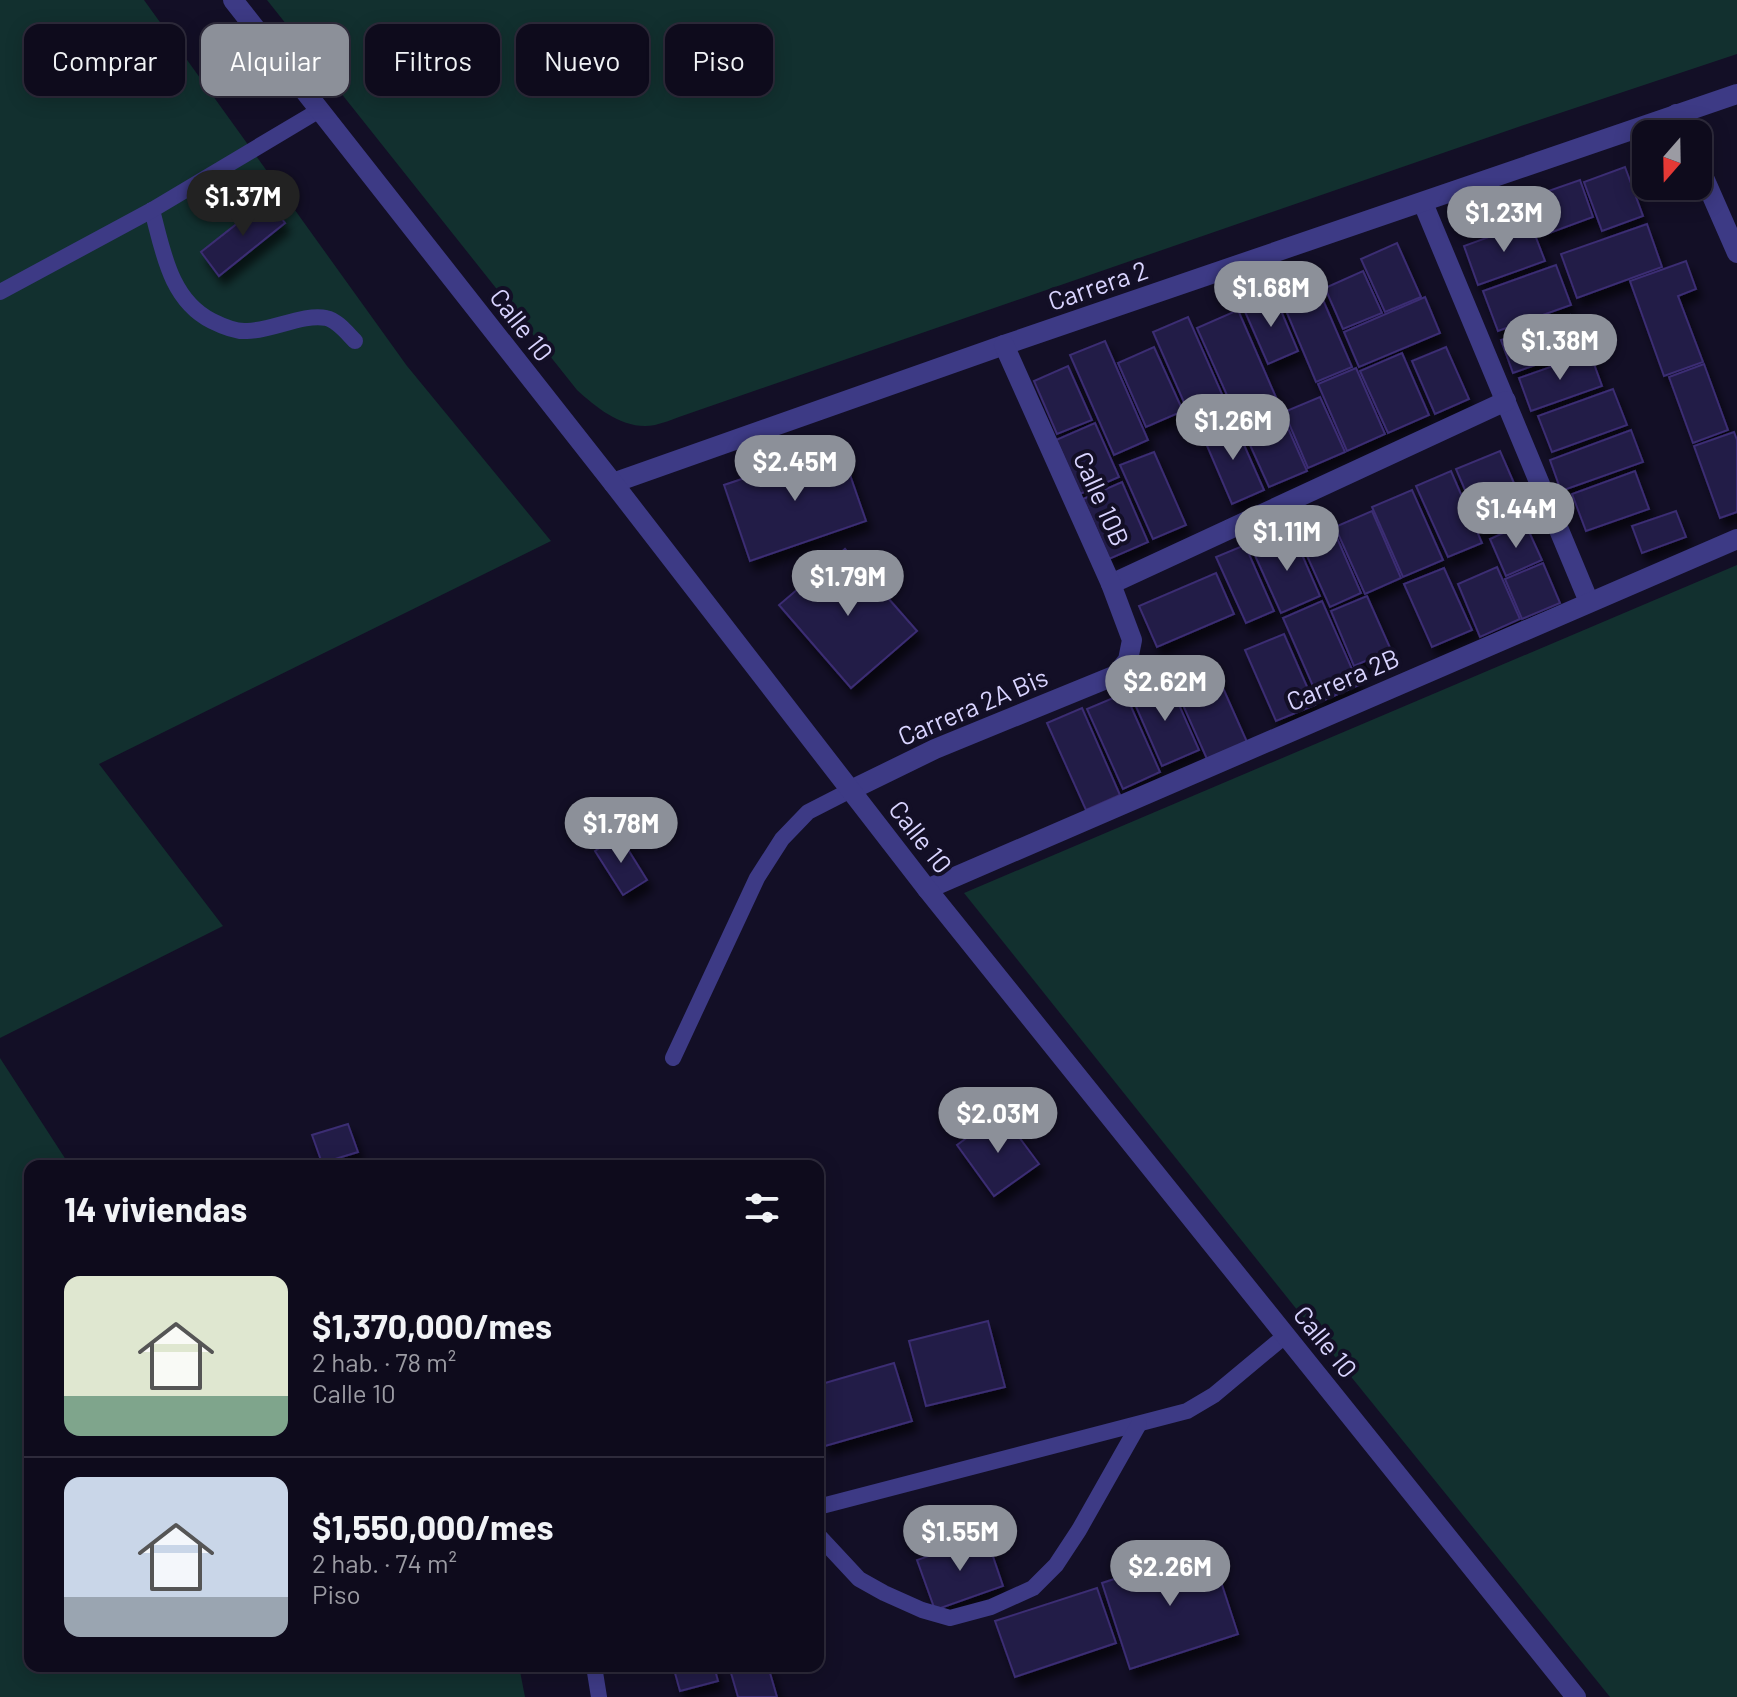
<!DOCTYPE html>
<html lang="es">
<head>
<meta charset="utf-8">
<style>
	body { margin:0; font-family:Barlow,sans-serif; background:#1c1929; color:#f1f3f6; height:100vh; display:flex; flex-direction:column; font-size:30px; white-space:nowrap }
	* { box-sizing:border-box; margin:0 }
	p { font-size:26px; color:#9b9ba3 }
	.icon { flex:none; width:44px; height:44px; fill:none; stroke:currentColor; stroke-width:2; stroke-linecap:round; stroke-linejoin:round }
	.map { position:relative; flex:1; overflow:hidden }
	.side { position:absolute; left:24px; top:1160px; width:800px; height:512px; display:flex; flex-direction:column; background:#0e0b1c; border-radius:16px; box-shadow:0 4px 20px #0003,0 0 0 2px #2e2b3b }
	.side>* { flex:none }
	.banner { position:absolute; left:24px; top:24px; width:800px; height:72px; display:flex; gap:16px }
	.needle { width:52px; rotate:200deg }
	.fabs { position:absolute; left:1632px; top:120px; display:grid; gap:16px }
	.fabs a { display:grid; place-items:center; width:80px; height:80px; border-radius:16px; background:#0e0b1c; box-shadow:0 4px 20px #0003,0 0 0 2px #2e2b3b; font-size:40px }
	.price { position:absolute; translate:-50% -68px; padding:0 18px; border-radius:28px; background:#8c9099; color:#fff; font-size:26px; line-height:52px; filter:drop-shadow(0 2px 4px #0008) }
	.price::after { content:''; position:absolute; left:50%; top:48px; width:24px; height:18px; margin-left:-12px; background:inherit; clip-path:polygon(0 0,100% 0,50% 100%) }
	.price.active { background:#222; color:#fff }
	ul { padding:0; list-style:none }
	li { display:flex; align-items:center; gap:24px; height:200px; padding:0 40px }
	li+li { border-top:2px solid #2e2b3b }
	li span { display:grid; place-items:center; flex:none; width:224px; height:160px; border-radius:16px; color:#555 }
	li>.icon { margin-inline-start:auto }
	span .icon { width:96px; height:96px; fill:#fffc; stroke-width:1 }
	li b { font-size:34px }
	h2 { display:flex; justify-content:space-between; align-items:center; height:96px; padding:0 40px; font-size:34px }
	.chip { padding:0 28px; border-radius:16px; background:#0e0b1c; box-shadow:0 4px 20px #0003,0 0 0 2px #2e2b3b; font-size:28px; line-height:72px }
	.chip.active { background:#8c9099; color:#fff }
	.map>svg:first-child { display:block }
</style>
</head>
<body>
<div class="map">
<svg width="1737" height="1697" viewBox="0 0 1737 1697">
	<defs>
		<filter id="shadow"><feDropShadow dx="5" dy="9" stdDeviation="4" flood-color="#0009"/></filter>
	</defs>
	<rect width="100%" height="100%" fill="#130f26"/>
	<g fill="#12302f">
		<path d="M0,0h144l263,366 144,175 -452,223 124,162 -223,112z"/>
		<path d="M267,0h1470v54l-216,72 -842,291c-8,3 -16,6 -24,8 -30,6 -57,-16 -78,-35z"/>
		<path d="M1737,565v1132h-127l-304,-376 -342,-428z"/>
		<path d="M0,1058l70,108h-40v500h489l6,31h-525z"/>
	</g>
	<g fill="#241b47" stroke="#3b2d73" stroke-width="2" filter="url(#shadow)">
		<path d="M1625,167l18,49 -41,15 -18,-49z"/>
		<path d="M1580,180l13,37 -49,18 -13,-38z"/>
		<path d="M267,200l18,23 -66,53 -18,-24z"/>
		<path d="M1530,222l15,39 -67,24 -14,-39z"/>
		<path d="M1647,224l15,43 -85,31 -16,-44z"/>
		<path d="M1397,243l24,54 -36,15 -24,-53z"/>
		<path d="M1686,261l10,28 -18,7 25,66 -39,14 -34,-95z"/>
		<path d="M1556,265l15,40 -73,26 -15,-40z"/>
		<path d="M1363,271l19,42 -39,16 -18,-41z"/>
		<path d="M1317,286l35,81 -36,15 -34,-81z"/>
		<path d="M1274,294l24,57 -30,13 -25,-57z"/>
		<path d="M1425,297l15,36 -81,34 -15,-35z"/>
		<path d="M1238,310l40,92 -40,18 -41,-92z"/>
		<path d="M1570,315l13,33 -70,25 -12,-33z"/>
		<path d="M1188,317l37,84 -35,15 -37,-84z"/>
		<path d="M1105,341l43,99 -34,15 -44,-100z"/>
		<path d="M1154,347l29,64 -37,16 -28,-64z"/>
		<path d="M1446,347l23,52 -34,15 -23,-53z"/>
		<path d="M1402,353l27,62 -41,18 -28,-62z"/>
		<path d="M1590,353l12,33 -71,25 -12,-33z"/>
		<path d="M1704,364l24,66 -35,13 -24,-66z"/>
		<path d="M1068,366l24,54 -35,14 -23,-53z"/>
		<path d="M1356,368l29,66 -38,17 -29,-67z"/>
		<path d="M1613,389l14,36 -75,27 -14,-36z"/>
		<path d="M1320,397l25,55 -37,16 -24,-56z"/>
		<path d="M1279,408l28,63 -38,16 -28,-62z"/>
		<path d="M1233,420l31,70 -32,14 -30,-70z"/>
		<path d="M1095,423l24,54 -39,17 -24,-54z"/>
		<path d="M1631,430l12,32 -82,29 -11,-31z"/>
		<path d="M1734,432l3,8v72l-17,6 -26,-72z"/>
		<path d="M840,446l26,75 -116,40 -26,-76z"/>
		<path d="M1500,451l27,62 -44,19 -27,-63z"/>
		<path d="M1154,452l32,73 -33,14 -33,-74z"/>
		<path d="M1451,471l31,72 -34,14 -32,-71z"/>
		<path d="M1635,471l14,38 -63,22 -14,-37z"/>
		<path d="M1122,482l26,60 -39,17 -26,-60z"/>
		<path d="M1412,490l31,70 -40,17 -31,-70z"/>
		<path d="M1372,511l29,67 -36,16 -30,-67z"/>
		<path d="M1676,511l10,26 -44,16 -10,-27z"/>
		<path d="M1327,515l34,78 -31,14 -35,-78z"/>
		<path d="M1525,523l17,37 -36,16 -16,-37z"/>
		<path d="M1293,534l27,62 -39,17 -28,-62z"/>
		<path d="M1245,545l29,66 -28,12 -30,-66z"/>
		<path d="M845,549l72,82 -66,57 -72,-83z"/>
		<path d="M1543,563l17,40 -38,16 -17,-40z"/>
		<path d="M1497,567l23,52 -40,18 -22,-53z"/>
		<path d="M1444,568l28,62 -40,17 -28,-63z"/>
		<path d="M1216,573l18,41 -77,33 -18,-41z"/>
		<path d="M1367,596l24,54 -37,16 -23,-55z"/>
		<path d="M1322,601l37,84 -39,17 -37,-84z"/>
		<path d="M1284,634l31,71 -39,16 -31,-71z"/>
		<path d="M1211,661l36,81 -40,17 -36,-81z"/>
		<path d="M1168,680l31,70 -37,16 -31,-71z"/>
		<path d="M1125,693l35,79 -37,17 -36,-80z"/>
		<path d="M1082,708l38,87 -34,15 -39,-87z"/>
		<path d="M619,835l28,45 -24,15 -28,-44z"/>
		<path d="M1001,1113l38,51 -45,32 -37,-51z"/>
		<path d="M348,1124l10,28 -36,11 -10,-28z"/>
		<path d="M988,1321l17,66 -79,19 -17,-65z"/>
		<path d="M894,1363l18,58 -87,25 -7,-23v-38z"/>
		<path d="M986,1536l17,50 -68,24 -18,-50z"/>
		<path d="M1210,1548l28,86 -108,35 -28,-86z"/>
		<path d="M1097,1588l19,55 -101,34 -20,-56z"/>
		<path d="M673,1666h41l4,15 -38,10z"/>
		<path d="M729,1666h39l9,31h-39z"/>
	</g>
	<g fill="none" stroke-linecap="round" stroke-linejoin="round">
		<g stroke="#3d3a85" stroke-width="16">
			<path d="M152,210c11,41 18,90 60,111 10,5 23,11 35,10 23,0 58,-18 79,-13 11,2 21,15 29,23"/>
			<path d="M0,292l152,-82 166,-99"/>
			<path d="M673,1058l84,-180 25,-39 26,-27 43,-22"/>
			<path d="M818,1507l369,-96 27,-16 72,-60"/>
			<path d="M818,1535l41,44 25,14 38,17 28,8 41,-11 42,-19 23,-23 23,-35 60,-106"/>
			<path d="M594,1666l5,31"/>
		</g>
		<g stroke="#3d3a85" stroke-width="20">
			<path d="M1676,114l9,20"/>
			<path d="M1698,164l39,89"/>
			<path d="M1423,203l166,399"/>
			<path d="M613,483l391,-138 733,-251"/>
			<path d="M1111,584l395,-183"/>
			<path d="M851,790l84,-41 181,-74 12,-15 4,-20 -21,-56 -107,-239"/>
			<path d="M927,889l810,-350"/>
		</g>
		<path stroke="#3d3a85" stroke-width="20" d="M233,0l380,483 314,406 649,808"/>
	</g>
	<g text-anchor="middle" stroke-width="8" stroke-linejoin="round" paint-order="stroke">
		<g font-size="26" fill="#d9d4ff" stroke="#130f26">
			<text transform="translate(1098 286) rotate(-19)" y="9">Carrera 2</text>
			<text transform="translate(521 325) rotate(52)" y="9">Calle 10</text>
			<text transform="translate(1101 499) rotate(66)" y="9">Calle 10B</text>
			<text transform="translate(1343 680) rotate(-23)" y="9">Carrera 2B</text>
			<text transform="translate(973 707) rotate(-23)" y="9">Carrera 2A Bis</text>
			<text transform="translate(920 837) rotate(52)" y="9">Calle 10</text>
			<text transform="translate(1325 1342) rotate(51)" y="9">Calle 10</text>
		</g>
	</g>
</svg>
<div class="fabs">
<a><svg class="needle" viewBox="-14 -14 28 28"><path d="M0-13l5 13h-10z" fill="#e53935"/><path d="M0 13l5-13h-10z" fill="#9b9ba3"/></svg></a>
</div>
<b class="price active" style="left:243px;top:238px">$1.37M</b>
<b class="price" style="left:1504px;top:254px">$1.23M</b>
<b class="price" style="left:1271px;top:329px">$1.68M</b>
<b class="price" style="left:1560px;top:382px">$1.38M</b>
<b class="price" style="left:1233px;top:462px">$1.26M</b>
<b class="price" style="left:795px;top:503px">$2.45M</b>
<b class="price" style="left:1516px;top:550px">$1.44M</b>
<b class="price" style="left:1287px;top:573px">$1.11M</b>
<b class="price" style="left:848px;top:618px">$1.79M</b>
<b class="price" style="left:1165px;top:723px">$2.62M</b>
<b class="price" style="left:621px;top:865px">$1.78M</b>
<b class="price" style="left:998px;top:1155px">$2.03M</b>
<b class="price" style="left:960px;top:1573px">$1.55M</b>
<b class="price" style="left:1170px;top:1608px">$2.26M</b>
<div class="banner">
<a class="chip">Comprar</a>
<a class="chip active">Alquilar</a>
<a class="chip">Filtros</a>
<a class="chip">Nuevo</a>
<a class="chip">Piso</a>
</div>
<section class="side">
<h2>14 viviendas<svg class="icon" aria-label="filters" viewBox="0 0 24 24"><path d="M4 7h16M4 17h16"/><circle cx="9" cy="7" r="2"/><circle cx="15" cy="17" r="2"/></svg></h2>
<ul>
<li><span style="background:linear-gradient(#dfe7d0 75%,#7fa58c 0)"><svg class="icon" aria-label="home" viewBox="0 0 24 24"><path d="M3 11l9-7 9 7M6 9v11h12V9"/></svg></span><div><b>$1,370,000/mes</b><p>2 hab. · 78 m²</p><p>Calle 10</p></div></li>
<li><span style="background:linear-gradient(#c9d6e8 75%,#9aa5b1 0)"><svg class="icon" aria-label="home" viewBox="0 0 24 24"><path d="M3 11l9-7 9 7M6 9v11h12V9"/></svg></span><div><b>$1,550,000/mes</b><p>2 hab. · 74 m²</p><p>Piso</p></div></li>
</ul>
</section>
</div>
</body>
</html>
